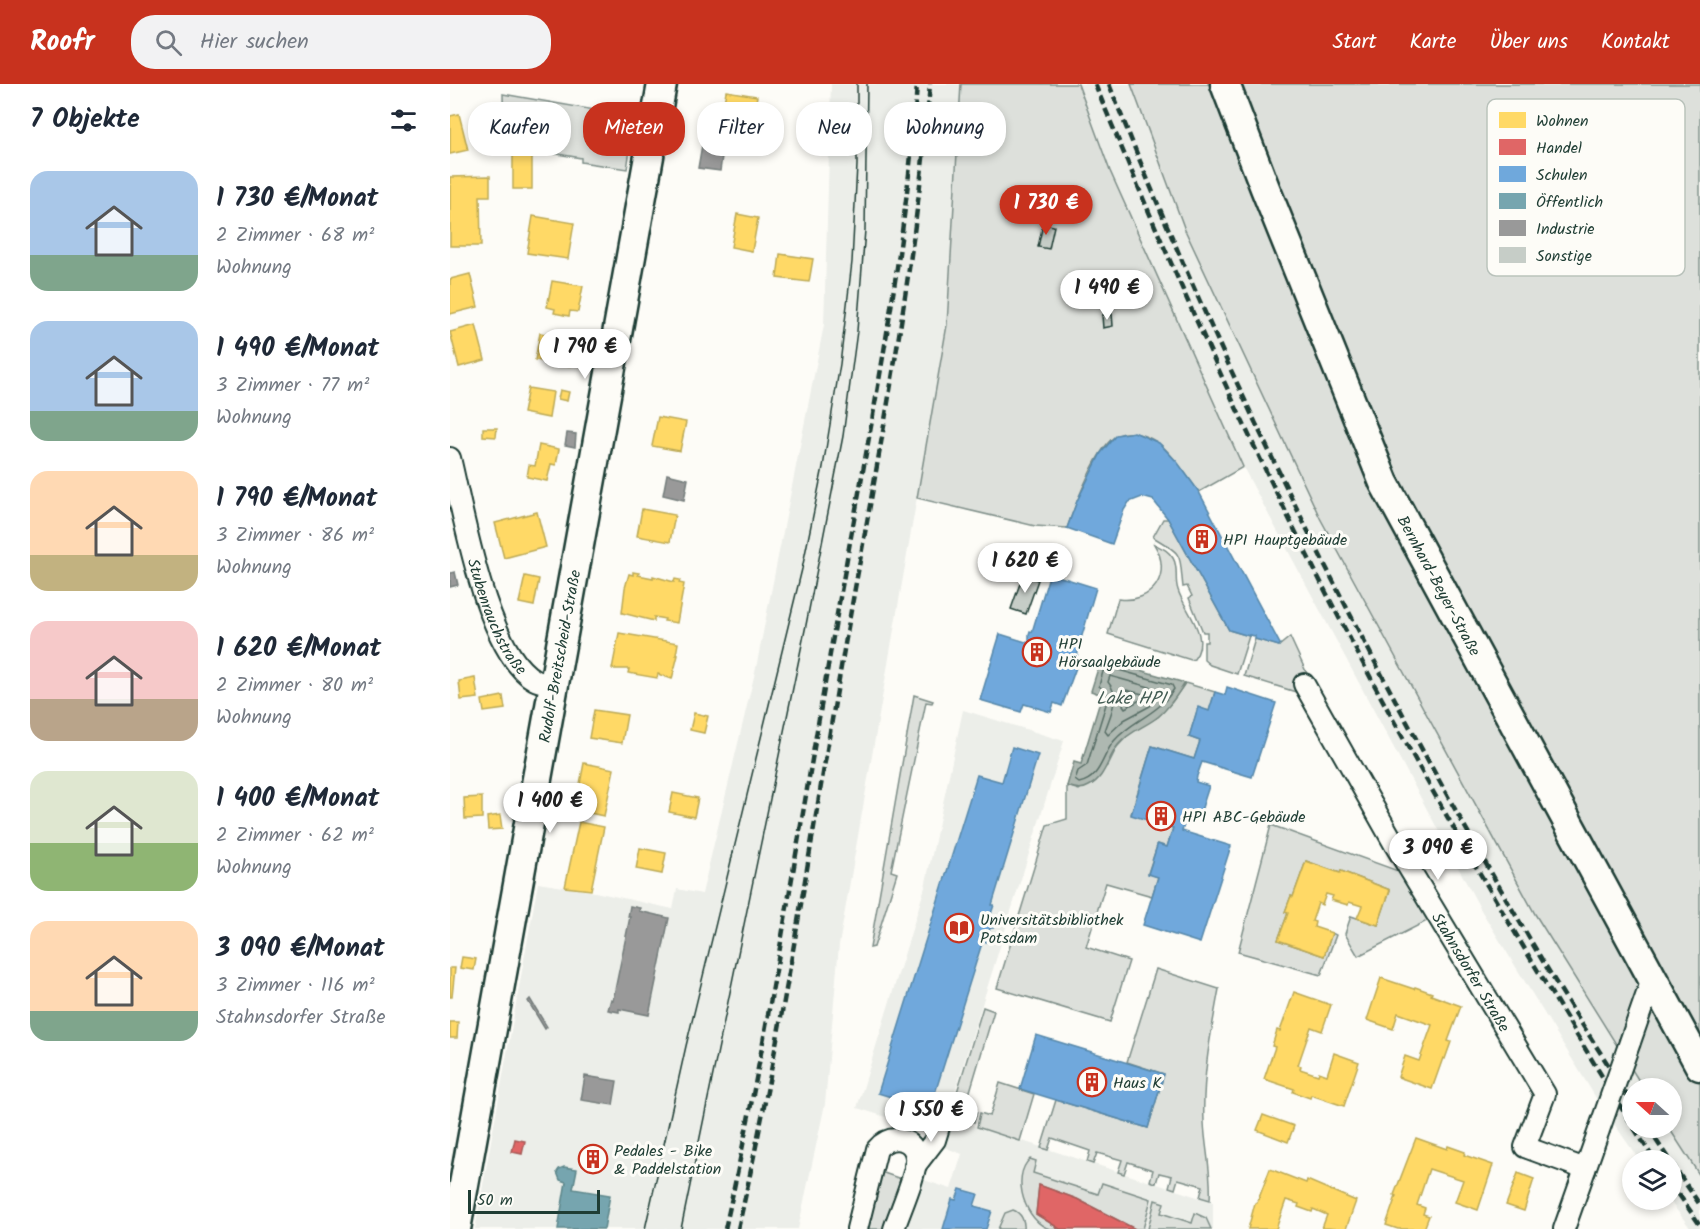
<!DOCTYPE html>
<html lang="de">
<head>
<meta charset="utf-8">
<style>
	body { margin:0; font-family:Kalam,sans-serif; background:#f2f2f3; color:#1f2937; height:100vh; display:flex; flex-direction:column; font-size:22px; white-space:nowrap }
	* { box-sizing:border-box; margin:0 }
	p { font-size:20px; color:#747a83 }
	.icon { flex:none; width:33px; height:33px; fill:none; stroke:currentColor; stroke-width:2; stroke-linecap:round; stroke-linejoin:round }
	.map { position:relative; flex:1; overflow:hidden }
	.details { display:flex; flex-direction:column; background:#fff; width:450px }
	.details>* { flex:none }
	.hud { position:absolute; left:18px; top:18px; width:570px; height:54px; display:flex; gap:12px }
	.needle { width:39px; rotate:291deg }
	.tools { position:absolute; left:1172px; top:994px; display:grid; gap:12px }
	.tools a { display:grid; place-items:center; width:60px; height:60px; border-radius:50%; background:#fff; box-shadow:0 3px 9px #0003; font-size:30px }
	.scale { position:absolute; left:18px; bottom:15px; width:132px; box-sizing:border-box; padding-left:6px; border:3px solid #1f3d34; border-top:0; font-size:16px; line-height:21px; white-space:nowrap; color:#1f3d34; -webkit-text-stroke:4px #fdfcf7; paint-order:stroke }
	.price { position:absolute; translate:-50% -51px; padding:0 14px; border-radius:21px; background:#fff; color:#222; font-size:20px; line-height:39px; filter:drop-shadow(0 2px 3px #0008) }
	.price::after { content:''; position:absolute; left:50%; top:36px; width:18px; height:14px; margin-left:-9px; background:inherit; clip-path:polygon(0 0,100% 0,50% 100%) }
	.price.current { background:#c8321e; color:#fff }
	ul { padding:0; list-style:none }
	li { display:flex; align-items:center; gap:18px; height:150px; padding:0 30px }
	li span { display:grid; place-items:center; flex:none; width:168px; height:120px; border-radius:18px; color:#555 }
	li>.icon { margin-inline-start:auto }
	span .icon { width:72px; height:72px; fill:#fffc; stroke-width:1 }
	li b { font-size:26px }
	h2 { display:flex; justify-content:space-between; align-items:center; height:72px; padding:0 30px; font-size:26px }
	.tag { padding:0 21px; border-radius:24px; background:#fff; box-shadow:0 3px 9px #0003; font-size:21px; line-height:54px }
	.tag.current { background:#c8321e; color:#fff }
	header { display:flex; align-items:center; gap:36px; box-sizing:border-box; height:84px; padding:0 30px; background:#c8321e; color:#fff }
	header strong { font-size:28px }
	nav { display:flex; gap:33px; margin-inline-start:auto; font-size:21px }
	.search { width:420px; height:54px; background:#f2f2f3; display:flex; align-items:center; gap:15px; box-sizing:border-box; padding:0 21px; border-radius:24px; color:#747a83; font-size:22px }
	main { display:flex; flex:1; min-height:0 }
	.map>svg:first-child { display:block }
</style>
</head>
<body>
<header>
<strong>Roofr</strong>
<div class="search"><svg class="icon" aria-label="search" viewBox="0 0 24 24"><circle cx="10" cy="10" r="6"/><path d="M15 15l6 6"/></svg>Hier suchen</div>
<nav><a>Start</a><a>Karte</a><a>Über uns</a><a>Kontakt</a></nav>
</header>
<main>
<section class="details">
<h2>7 Objekte<svg class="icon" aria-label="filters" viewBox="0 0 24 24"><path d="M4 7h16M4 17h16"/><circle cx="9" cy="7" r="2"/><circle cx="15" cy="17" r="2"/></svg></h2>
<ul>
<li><span style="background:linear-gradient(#a9c7e8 70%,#7fa58c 0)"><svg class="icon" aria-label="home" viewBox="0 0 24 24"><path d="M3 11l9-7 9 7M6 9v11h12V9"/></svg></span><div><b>1 730 €/Monat</b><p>2 Zimmer · 68 m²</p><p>Wohnung</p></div></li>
<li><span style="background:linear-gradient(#a9c7e8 75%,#7fa58c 0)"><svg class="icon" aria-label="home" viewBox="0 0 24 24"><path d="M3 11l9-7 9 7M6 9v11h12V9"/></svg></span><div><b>1 490 €/Monat</b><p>3 Zimmer · 77 m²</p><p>Wohnung</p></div></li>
<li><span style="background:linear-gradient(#ffd9b3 70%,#c2b280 0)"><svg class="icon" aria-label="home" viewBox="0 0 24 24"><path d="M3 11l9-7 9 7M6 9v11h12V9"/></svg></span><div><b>1 790 €/Monat</b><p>3 Zimmer · 86 m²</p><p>Wohnung</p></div></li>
<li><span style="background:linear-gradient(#f6c9c9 65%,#b9a48a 0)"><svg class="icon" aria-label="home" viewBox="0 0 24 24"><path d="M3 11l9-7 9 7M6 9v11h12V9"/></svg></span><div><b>1 620 €/Monat</b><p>2 Zimmer · 80 m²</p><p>Wohnung</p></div></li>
<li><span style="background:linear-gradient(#dfe7d0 60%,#8fb573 0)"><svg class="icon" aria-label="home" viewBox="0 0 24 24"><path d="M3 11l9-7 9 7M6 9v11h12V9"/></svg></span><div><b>1 400 €/Monat</b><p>2 Zimmer · 62 m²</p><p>Wohnung</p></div></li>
<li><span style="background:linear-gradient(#ffd9b3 75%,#7fa58c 0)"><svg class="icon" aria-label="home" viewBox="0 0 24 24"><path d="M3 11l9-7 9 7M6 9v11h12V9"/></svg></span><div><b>3 090 €/Monat</b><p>3 Zimmer · 116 m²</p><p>Stahnsdorfer Straße</p></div></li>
</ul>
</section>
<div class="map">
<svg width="1250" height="1145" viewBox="0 0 1250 1145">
	<rect width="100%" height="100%" fill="#fdfcf7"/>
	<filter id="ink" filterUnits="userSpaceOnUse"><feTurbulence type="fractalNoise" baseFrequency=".0167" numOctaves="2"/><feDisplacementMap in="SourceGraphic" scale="12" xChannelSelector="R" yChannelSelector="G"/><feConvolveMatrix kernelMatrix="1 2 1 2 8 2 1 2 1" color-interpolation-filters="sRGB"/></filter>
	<g filter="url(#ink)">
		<g fill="#eceee9">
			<path d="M381,0h130l-14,241 -108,620 -14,159 -27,125h-323l63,-346 57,9 78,17 4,-20 25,5 54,-226 68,-343z"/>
			<path d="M628,0h53l54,146 350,684 109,175h-12v39h37l31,48v53h-9l-22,-29h2v-39h-31l-44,-63 -115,-188 -238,-443 -133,-296z"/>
			<path d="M513,626l101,31 -117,376 266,85v27h-306l17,-49 27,9 11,-35 -21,-8 3,-11 -87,-27 68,-221z"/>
		</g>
		<g fill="#dde0db" stroke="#7e8e88" stroke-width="1.5">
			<path d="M511,0h117l32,87 133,296 -44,25c-12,-16 -23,-34 -38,-47 -11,-9 -30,-16 -43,-10 -20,8 -44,73 -51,93l-32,-2 -118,-28 30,-173z"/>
			<path d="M681,0h569v1092l-31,-48h2v-39h-27l-109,-175 -215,-396 -135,-288z"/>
			<path d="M53,10l132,23 -8,52 -46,-7v-4l-77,-13z"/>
			<path d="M713,435h5l61,111 20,6 -12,38 -27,-9 -6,-5v-18h3v-10h-4l-14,-34 3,-2 -5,-10 -4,1c-4,-34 1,-32 -30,-50z"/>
			<path d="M704,460c8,4 14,6 19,14 6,10 1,21 5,32 6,20 34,47 16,69l-3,1 -83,-26 10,-35c35,5 55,-25 36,-55z"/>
			<path d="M840,553l18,39 -8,4 -4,12 -52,-16 11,-37 24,7z"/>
			<path d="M735,599l30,9 -6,19 -11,-3 -9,29 11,4 -6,18 -42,-13 -21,68 42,14 -6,19 -9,-3 -1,2 -9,27 10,4 -6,19 -46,-13 -20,64 43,14 -19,61 -113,-34 50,-163 20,-6v-33l12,4 29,-25 9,-18 15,-16 26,-14 14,-15z"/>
			<path d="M464,611l19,6 -1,2 -6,-1 -35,169 6,2 -23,74 -4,1z"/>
			<path d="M821,741l130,47 28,48 -71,36 -13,-22 6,-18 27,9 12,-35 -49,-19 -1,2 -34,-12 -13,36 -2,-1 -6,16 3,1 -10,27 46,16 8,-23 4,2 -15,40 -83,-23z"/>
			<path d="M706,885l63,20c-8,43 -17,88 -15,133 1,26 8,51 6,78l-10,-3 3,-11 -25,-7 -3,10 -6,-2 3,-11 -13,-3 -3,10 -6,-2 3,-11 -25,-8 -4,12 -6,-2 4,-12 -25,-7 -4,11 -6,-2 3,-11 -38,-13 -4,12 -7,-2 15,-48 92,28 16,-54 -37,-12z"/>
			<path d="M533,923l11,4 -29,97 12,4 -3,10 -24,-7z"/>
			<path d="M550,999l34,11 -14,47 -43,-14 3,-14 10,3z"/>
			<path d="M580,1075l6,2 -3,12 65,21 4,-11 49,16 -8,30h-8l-58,-30 -38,-14 -3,29 24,15c-3,0 -7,0 -10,0 -24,-6 -40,-52 -20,-70z"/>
			<path d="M428,1087l26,9 -18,49h-21z"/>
			<path d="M705,1116l9,3 -3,10 31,10 3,-10 11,5 5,11h-63z"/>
			<path d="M563,1126c8,3 12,11 11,19h-26l7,-16z"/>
		</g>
		<path fill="#aeb8b1" stroke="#75877f" stroke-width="1.5" d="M651,575l84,24c-8,12 -15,24 -26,33 -13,11 -30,15 -41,29 -11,14 -12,32 -29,41 -8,5 -14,2 -22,0l7,-24 7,2 21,-69 -11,-4z"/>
		<g fill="#ffd966" stroke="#bcaa57" stroke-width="1.5">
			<path d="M276,7l31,5 -5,29 -31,-5z"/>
			<path d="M9,30l9,36 -18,4v-38z"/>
			<rect x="63" y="70" width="19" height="35"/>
			<path d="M40,92v20h-10l1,50h-31v-69z"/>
			<path d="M287,130l21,4 -6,33 -21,-4z"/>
			<path d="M83,132l41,7 -6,36 -41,-6z"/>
			<path d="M330,170l33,5 -4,23 -32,-4z"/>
			<path d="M20,190l8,33 -28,7v-35z"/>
			<path d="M102,197l31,5 -5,26 -8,-1 -1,5 -15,-3 1,-4 -8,-2z"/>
			<path d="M26,241l9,35 -26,7 -9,-35z"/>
			<path d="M101,248l14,3 -1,2 11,2 -5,27 -35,-6 5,-27 10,2z"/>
			<path d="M78,304l25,4 -4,26 -26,-5z"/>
			<path d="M110,306l9,2 -2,9 -9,-2z"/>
			<path d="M208,333l28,5 -6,29 -28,-5z"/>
			<path d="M33,344h14l-1,9 -13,-1z"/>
			<path d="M89,361l20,4 -3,16 -5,-1 -4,17 -20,-4 2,-12 6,1z"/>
			<path d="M192,425l33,6 -5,27 -33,-6z"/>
			<path d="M87,428l9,35 -42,11 -9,-35z"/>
			<path d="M183,488l6,1 -1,2 15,3v-2l21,6 1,-3 5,1 -1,3 5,1 -7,39 -13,-2 1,-2 -11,-2v4l-32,-8 3,-25 4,-14 4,1z"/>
			<path d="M75,492l14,3 -5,27 -15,-3z"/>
			<path d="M169,549l59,10 -2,12h2l-6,24 -14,-5 -1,4 -29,-5 1,-4h-17z"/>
			<path d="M25,594l3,20 -17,2 -2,-19z"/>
			<path d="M53,612l2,13 -21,3 -2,-12z"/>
			<path d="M144,626l33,5 -5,28 -33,-5z"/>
			<path d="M244,629l14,3 -4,17 -14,-3z"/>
			<path d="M134,679l30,6 -10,47 -29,-6z"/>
			<path d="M223,709l25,5 -4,19 -25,-5z"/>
			<path d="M32,713v21l-17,1 -1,-21z"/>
			<path d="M50,731l2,14 -14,1 -1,-13z"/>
			<path d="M129,738l25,5 -13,63 -26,-3z"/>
			<path d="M190,764l26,5 -4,21 -26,-5z"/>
			<path d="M856,777l34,12 1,-2 49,19 -12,35 -21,-7 5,-12 -13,-4 -1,3 -17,-5 2,-4 -7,-2 -4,11 -4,-2 -6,18 3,1 -1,5 18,6 -8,23 -46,-16 10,-27 -3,-1 6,-16 2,1z"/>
			<path d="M12,873l14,2 -2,11 -14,-2z"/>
			<path d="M0,884h5l-3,29h-2z"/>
			<path d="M931,894l33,11 1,-2 17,6 -1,2 30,11 -13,35 3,1 -6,17 -2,-1 -11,31 -34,-12 7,-21 14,5 13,-36 -34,-12 -5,16 -26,-9z"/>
			<path d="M844,908l37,13 -9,26 -11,-4 -13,38 3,1 -1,3 18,6 1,-3 8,3 7,-22 25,9 -15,44 -33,-11 -1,3 -17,-6 1,-3 -30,-10 11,-32 -3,-1 5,-16 3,1z"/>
			<path d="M0,938h8l-1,16h-7z"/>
			<path d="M813,1031l31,11 -6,16 -31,-12z"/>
			<path d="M966,1054l31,11 1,-3 17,6 -1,3 29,10 -15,45 -23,-8 8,-22 -34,-11 -12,36 8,3 -2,6 6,2 -5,13h-26l-12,-4 10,-29 -2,-1z"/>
			<path d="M820,1085l36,14 1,-3 49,21 -10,28 -24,-1 5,-13 -14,-6 -1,3 -14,-5 1,-3 -13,-4 -10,29h-28l7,-26h2z"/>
			<path d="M1068,1089l16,6 -10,32 -18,-6z"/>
		</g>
		<g fill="#e06666" stroke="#a65a57" stroke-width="1.5">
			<path d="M65,1055l10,2 -3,13 -10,-2z"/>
			<path d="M135,1067l18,3 -2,14 -18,-4z"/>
			<path d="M589,1101l38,14 58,30h-75l-24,-15z"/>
		</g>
		<g fill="#6fa8dc" stroke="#5788aa" stroke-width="1.5">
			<path d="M684,348l25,11 19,20 21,29 81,152 -1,2 -24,-7v-3l-6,-1v1l-20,-6 -61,-111 -15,-19 -11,-3 -13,5 -5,8 -12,34 -45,-16 10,-27 24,-48 15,-18z"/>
			<path d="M604,491l42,13 -15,51 -5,22 2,1 -16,44 -8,-3 -3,9 -27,-8 -3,8 -41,-12 20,-66 29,9v-9l1,-3 2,1 17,-56 4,1z"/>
			<path d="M777,603l49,16 -24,74 -50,-15 -5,14 -1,6 13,4 -10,31 -11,-4 -6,18 49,15 -31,97 -57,-18 15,-48 -10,-3 9,-28v-2l10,3 6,-19 -42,-13 21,-69 42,13 6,-18 -11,-4 9,-30 11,4 6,-19 10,3z"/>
			<path d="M562,663l26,8 -46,150h2l-6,18 4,1 -1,3 3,1h-4l-4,14 -3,-2 -53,169 -52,-16 99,-318 25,7z"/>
			<path d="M586,951l128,39 -16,54 -128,-39z"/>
			<path d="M510,1105l18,5 -4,12 18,5 -6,18h-43l9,-30 4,1z"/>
		</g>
		<path fill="#76a5af" stroke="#5c868a" stroke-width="1.5" d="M114,1083l13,2 -4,20 37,6 -6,34h-46l8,-47 -6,-2 -3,-8 2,-3z"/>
		<g fill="#999" stroke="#747d7b" stroke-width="1.5">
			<path d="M253,55l21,3 -4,29 -22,-3z"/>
			<path d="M117,349l9,1 -1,13 -10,-2z"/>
			<path d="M217,390l21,5 -4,21 -21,-5z"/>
			<path d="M5,488l3,13 -8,2v-14z"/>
			<path d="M180,822l10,2 -1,3 30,7 -20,97 -30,-6v3l-11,-2 3,-11 2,1 17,-83h-2z"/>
			<path d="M80,915l17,28 -2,2 -17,-28z"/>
			<path d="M135,992l32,5 -4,24 -32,-5z"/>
		</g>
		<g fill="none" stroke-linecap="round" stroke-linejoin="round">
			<g stroke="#586e66" stroke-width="1.5">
				<path d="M658,583l64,18 2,4c-17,27 -41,30 -60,52 -12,14 -13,38 -35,42l-4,-3 3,-9 9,-6 21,-67 -2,-6 -7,-6 5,-18z"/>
				<path d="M660,592l50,14 2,3 -12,13 -26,14 -16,15 -3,-4c5,-16 16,-34 3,-49z"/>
				<path d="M676,606l17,4 1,4 -19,10 -2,-3z"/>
			</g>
		</g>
		<g fill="#c6cdc7" stroke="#1f3d34" stroke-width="1.5">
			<path d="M593,140l11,2 -5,23 -11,-2z"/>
			<path d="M662,230l1,12 -10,2 -1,-13z"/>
			<path d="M598,471l21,6 -3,8 -20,-6z"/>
			<path d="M573,491l15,5 -12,34 -15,-5z"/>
		</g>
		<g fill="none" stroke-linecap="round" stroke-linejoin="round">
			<g stroke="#1f3d34" stroke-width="24">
				<g id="street">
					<path id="s1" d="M0,374c13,53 36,195 85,222 5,3 13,3 18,4"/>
					<path id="s2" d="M854,600l91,161 150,249 -20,53 60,22"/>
					<path d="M1180,958l22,-63"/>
					<path d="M465,1082l20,-26 8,-26"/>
					<path d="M407,1145l20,-80c6,-7 14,-12 25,-9 8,2 13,8 14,17 2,14 -17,56 -22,72"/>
					<path d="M1114,1145l35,-99"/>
				</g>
			</g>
			<g stroke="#1f3d34" stroke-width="33">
				<g id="secondary">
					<path id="s3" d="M775,0l40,104 119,295 316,583"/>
					<path id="s4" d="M6,1145l206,-1145"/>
				</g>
			</g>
			<use href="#street" stroke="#fdfcf7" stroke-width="20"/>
			<use href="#secondary" stroke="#fdfcf7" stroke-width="28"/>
			<g stroke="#1f3d34" stroke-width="1.5">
				<path d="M195,1145l41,-183 116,-477 21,-102 17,-103 12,-102 5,-97v-81"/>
				<path d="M231,1145l125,-604 37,-189 14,-105 8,-101 2,-146"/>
			</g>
			<g stroke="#1f3d34" stroke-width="4.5" stroke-dasharray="9 4.5" stroke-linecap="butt">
				<path d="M645,0c82,198 169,394 270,583 82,156 174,307 267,458"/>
				<path d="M659,0c116,295 258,579 419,852 33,57 69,111 104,166"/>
				<path d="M1184,1044l21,33"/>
				<path d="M1198,1044l22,33"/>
				<path d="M1221,1078l29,43"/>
				<path d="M1221,1099l29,42"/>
				<path d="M275,1145c45,-201 75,-406 111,-609 31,-177 69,-356 81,-536"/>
				<path d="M288,1145c44,-193 73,-390 107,-585 33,-186 70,-372 85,-560"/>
			</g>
			<g stroke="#1f3d34" stroke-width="24" stroke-linecap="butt">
				<path id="street-bridge" d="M1149,1046l31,-88"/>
			</g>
			<use href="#street-bridge" stroke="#fdfcf7" stroke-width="20"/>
		</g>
	</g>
	<defs>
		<g id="building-ring" transform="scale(1.5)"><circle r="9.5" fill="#fdfcf7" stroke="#c8321e" stroke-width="1.5"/><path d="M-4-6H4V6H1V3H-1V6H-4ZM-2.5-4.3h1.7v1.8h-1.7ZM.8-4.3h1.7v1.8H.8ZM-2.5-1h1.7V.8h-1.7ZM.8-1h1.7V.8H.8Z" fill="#c8321e"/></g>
		<g id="library-ring" transform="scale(1.5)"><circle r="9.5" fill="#fdfcf7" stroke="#c8321e" stroke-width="1.5"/><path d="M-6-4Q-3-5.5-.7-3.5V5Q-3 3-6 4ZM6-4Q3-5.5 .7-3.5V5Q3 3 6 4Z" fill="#c8321e"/></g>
	</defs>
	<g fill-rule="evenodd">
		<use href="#building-ring" x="752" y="455"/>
		<use href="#building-ring" x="587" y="568"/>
		<use href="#building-ring" x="711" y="732"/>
		<use href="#library-ring" x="509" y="844"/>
		<use href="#building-ring" x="642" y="998"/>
		<use href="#building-ring" x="143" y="1075"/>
	</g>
	<g text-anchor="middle" stroke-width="6" stroke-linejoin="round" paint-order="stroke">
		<g font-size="16" fill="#1f3d34" stroke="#fdfcf7" text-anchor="start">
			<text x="773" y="461">HPI Hauptgebäude</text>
			<text x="608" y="565">HPI<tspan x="608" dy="18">Hörsaalgebäude</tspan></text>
			<text x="732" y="738">HPI ABC-Gebäude</text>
			<text x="530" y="841">Universitätsbibliothek<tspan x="530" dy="18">Potsdam</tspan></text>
			<text x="663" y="1004">Haus K</text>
			<text x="164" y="1072">Pedales - Bike<tspan x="164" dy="18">&amp; Paddelstation</tspan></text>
		</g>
		<g font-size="16" fill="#1f3d34" stroke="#fdfcf7">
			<text dy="6" stroke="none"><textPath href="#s3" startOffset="546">Bernhard-Beyer-Straße</textPath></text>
			<text dy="6" stroke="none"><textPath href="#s1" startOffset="166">Stubenrauchstraße</textPath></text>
			<text dy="6" stroke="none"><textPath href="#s4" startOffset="582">Rudolf-Breitscheid-Straße</textPath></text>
			<text dy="6" stroke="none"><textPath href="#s2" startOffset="333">Stahnsdorfer Straße</textPath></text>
		</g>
		<g font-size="18" font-style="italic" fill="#435c53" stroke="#fdfcf7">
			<text x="681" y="620">Lake HPI</text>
		</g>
	</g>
	<rect x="1037" y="15" width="198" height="177" rx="9" fill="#fdfcf7" stroke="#bac3bc" stroke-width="1.5"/>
	<rect x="1049" y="28" width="27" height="16" fill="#ffd966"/>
	<rect x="1049" y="55" width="27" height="16" fill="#e06666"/>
	<rect x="1049" y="82" width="27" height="16" fill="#6fa8dc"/>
	<rect x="1049" y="109" width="27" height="16" fill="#76a5af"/>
	<rect x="1049" y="136" width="27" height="16" fill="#999"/>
	<rect x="1049" y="163" width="27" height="16" fill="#c6cdc7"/>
	<g font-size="16" fill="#1f3d34">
		<text x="1086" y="42">Wohnen</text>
		<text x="1086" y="69">Handel</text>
		<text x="1086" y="96">Schulen</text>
		<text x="1086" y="123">Öffentlich</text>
		<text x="1086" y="150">Industrie</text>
		<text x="1086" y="177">Sonstige</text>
	</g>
</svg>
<div class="tools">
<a><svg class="needle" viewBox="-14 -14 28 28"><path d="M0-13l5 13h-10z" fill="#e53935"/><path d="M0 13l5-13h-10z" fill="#747a83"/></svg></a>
<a><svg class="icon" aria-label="layers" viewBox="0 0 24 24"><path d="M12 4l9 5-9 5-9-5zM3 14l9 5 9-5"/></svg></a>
</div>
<div class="scale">50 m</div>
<b class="price current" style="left:596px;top:152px">1 730 €</b>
<b class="price" style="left:657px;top:237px">1 490 €</b>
<b class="price" style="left:135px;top:296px">1 790 €</b>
<b class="price" style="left:575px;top:510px">1 620 €</b>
<b class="price" style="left:100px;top:750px">1 400 €</b>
<b class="price" style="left:988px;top:797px">3 090 €</b>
<b class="price" style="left:481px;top:1059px">1 550 €</b>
<div class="hud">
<a class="tag">Kaufen</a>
<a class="tag current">Mieten</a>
<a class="tag">Filter</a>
<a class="tag">Neu</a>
<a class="tag">Wohnung</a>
</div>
</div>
</main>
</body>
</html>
